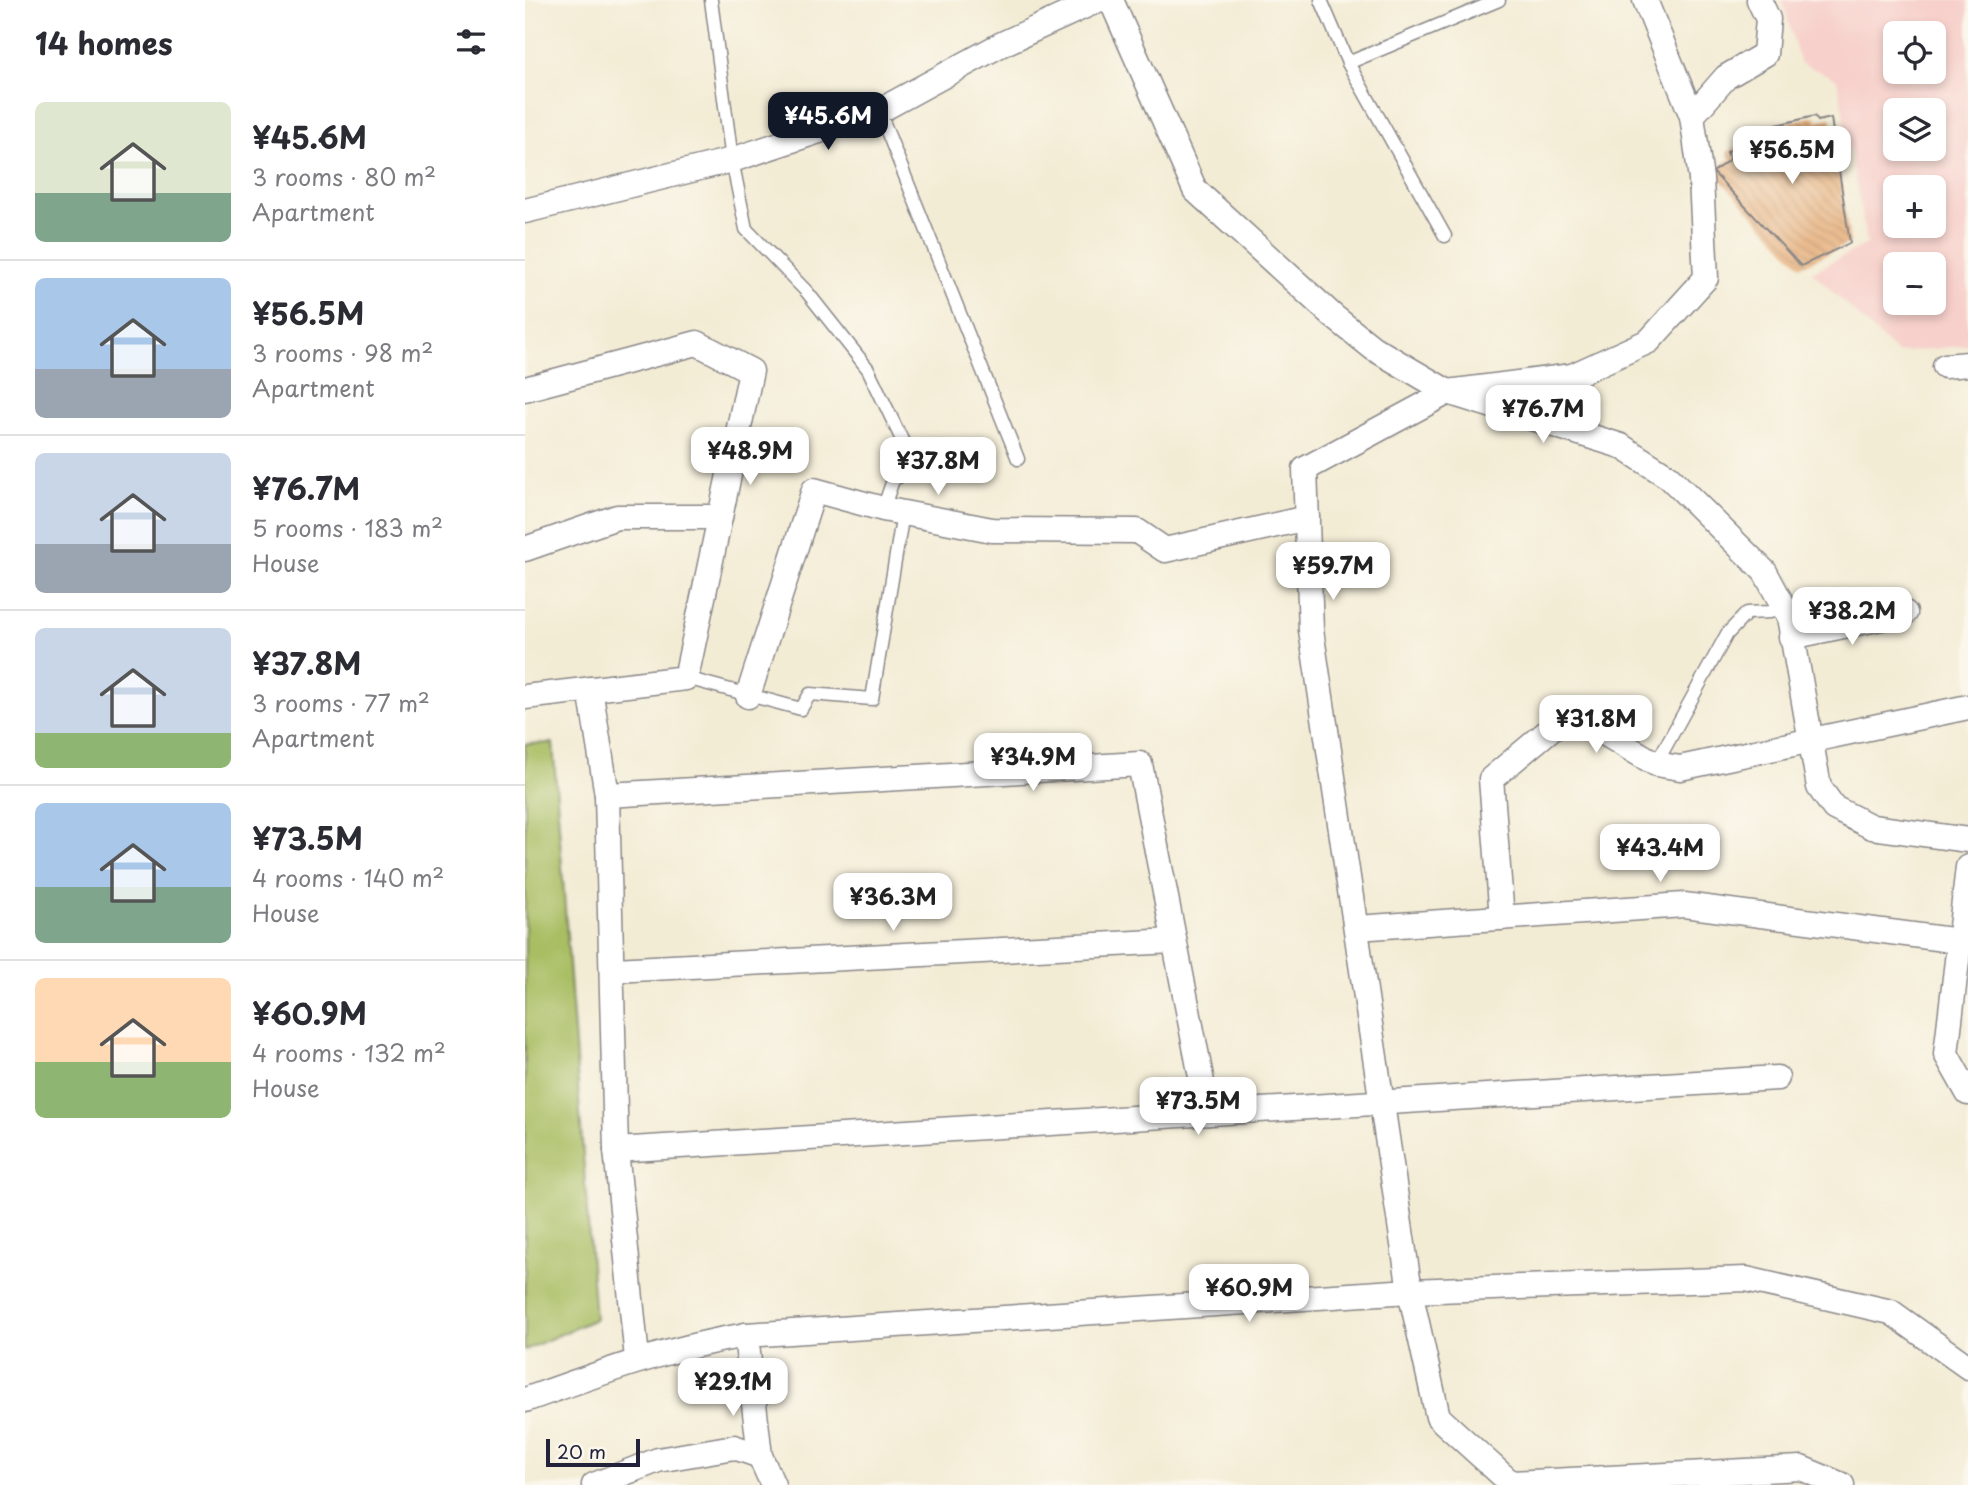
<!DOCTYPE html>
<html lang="en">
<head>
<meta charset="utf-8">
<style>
	body { margin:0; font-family:"Playpen Sans",sans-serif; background:#f7f7f7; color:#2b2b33; height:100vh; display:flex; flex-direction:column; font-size:26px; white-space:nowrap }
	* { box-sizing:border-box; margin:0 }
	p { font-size:23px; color:#7c7c81 }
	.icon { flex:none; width:38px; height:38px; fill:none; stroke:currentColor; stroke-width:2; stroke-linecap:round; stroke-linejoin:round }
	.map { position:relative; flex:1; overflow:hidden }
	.sheet { display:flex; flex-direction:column; background:#fff; width:525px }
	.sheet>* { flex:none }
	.tools { position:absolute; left:1358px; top:21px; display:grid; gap:14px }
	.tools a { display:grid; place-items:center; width:63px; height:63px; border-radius:10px; background:#fff; box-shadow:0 4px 10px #0003; font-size:35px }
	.scale { position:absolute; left:21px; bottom:18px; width:94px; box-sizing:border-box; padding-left:7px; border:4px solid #22223b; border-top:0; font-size:19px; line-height:24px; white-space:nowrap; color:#22223b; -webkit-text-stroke:5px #fbf7ec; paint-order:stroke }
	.price { position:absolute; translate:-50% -60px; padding:0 16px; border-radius:14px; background:#fff; color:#222; font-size:23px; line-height:46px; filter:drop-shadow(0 2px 4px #0008) }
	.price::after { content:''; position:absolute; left:50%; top:42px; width:21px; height:16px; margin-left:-10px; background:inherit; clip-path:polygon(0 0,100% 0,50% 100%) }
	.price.on { background:#111827; color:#fff }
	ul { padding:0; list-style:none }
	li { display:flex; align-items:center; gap:21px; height:175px; padding:0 35px }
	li+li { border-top:2px solid #e1e1e2 }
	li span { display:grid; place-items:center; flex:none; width:196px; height:140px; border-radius:10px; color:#555 }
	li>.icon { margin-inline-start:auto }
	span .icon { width:84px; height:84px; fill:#fffc; stroke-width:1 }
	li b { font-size:30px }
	h2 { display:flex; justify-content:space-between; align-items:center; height:84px; padding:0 35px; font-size:30px }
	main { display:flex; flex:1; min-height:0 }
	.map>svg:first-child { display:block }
</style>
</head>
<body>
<main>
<section class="sheet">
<h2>14 homes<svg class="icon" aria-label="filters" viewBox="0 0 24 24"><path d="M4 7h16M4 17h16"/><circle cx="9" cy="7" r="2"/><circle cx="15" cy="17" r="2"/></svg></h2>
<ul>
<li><span style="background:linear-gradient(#dfe7d0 65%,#7fa58c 0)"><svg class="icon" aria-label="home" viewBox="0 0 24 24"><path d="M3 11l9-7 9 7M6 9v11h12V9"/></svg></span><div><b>¥45.6M</b><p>3 rooms · 80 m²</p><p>Apartment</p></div></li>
<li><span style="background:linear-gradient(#a9c7e8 65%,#9aa5b1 0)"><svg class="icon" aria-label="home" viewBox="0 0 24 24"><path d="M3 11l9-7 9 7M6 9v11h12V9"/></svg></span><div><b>¥56.5M</b><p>3 rooms · 98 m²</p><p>Apartment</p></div></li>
<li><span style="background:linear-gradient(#c9d6e8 65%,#9aa5b1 0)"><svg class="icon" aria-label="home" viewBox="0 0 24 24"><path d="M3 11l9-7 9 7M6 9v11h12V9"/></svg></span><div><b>¥76.7M</b><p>5 rooms · 183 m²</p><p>House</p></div></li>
<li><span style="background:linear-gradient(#c9d6e8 75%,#8fb573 0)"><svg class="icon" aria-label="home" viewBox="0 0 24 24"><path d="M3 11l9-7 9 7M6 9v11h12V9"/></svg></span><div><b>¥37.8M</b><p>3 rooms · 77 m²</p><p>Apartment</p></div></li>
<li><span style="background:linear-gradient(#a9c7e8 60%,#7fa58c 0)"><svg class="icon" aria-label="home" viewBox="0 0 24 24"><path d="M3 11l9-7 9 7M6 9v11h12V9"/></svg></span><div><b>¥73.5M</b><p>4 rooms · 140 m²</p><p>House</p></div></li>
<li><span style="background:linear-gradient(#ffd9b3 60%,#8fb573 0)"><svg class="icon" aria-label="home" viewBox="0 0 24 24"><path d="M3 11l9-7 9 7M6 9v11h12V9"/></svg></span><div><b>¥60.9M</b><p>4 rooms · 132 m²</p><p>House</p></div></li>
</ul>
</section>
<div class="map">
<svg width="1443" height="1485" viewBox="0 0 1443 1485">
	<defs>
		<pattern id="building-back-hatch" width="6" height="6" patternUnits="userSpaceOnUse" patternTransform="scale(1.75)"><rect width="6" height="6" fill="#e4a871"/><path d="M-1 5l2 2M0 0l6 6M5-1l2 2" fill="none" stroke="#c39063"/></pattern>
	</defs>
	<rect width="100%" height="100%" fill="#fbf7ec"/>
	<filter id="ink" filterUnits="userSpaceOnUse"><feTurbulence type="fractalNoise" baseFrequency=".0143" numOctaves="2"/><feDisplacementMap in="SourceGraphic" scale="14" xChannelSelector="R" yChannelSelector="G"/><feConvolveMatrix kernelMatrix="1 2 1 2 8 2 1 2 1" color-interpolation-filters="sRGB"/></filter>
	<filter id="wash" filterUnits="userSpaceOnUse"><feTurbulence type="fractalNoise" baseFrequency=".00686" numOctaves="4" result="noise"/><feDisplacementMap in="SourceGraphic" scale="28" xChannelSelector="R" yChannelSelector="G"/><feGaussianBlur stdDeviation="1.57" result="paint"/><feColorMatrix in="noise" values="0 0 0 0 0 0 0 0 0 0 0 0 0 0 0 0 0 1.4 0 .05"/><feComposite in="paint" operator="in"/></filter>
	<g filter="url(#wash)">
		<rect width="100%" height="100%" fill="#f3ecd5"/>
		<path fill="#f7d0cb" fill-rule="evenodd" d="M1257,0h186v345l-71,8 -85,-81 55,-28 -30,-165 -37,-16zM1370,33h39v39h-39zM1370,110h39v39h-39zM1370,187h39v39h-39zM1370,264h39v39h-39z"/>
		<path fill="#a9be63" stroke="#66704f" stroke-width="2" d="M28,743l42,576 -70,31v-606z"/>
		<g id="blocks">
			<path fill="url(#building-back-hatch)" d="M1290,116l3,5 13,-3 19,125 -49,23 -88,-94 17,-13 -3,-7 45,-26z"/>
		</g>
	</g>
	<g filter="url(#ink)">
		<use href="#blocks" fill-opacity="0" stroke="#8a8788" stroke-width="2"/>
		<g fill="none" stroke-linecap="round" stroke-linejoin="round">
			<g stroke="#8a8788" stroke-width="15">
				<g id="service">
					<path d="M186,0l21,160 14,69 61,63 61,77 47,98 -22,13 -10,29"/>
					<path d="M796,0l27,63 97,173"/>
					<path d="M823,63l151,-63"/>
					<path d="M354,111l139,348"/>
					<path d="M161,678l115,31 9,-15 62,5 31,-186"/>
					<path d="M1131,764l71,-130 20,-21 23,-1 14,-4"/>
				</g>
			</g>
			<g stroke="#8a8788" stroke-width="27">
				<g id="minor">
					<path d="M586,0l84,190 138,126 40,32 75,44 173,54 48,31 96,95 24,45 30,170 15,21 38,19 96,13"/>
					<path d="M1120,0l47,116"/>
					<path d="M0,211l207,-51 147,-49 121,-66 98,-45"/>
					<path d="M1420,366l23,-2"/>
					<path d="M0,389l172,-46 54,28 -65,307 -161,19"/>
					<path d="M0,549l92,-32h103"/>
					<path d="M1266,637l114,-24"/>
					<path d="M65,689l17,106 9,355 21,209"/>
					<path d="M223,696l66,-206 69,19 109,21 145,1 28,19 142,-32"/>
					<path d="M82,795l533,-31 68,349"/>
					<path d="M1443,867l-22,187 22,39"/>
					<path d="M977,918l-11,-139 79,-66 86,51 24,4 288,-61"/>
					<path d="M832,928l327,-23 275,36"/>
					<path d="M89,970l560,-29"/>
					<path d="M91,1150l1161,-72"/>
					<path d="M221,1335l14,121 13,29"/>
					<path d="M0,1400c75,-27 143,-52 221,-65l664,-44 336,-12 145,33 77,55"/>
					<path d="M987,1483l289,-15 41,17"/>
					<path d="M69,1485l64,-25 76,-13 26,9"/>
					<path d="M988,1485l-75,-68 -28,-126 -99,-661 -6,-161 143,-77 124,-16 77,-35 57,-63 -5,-99 -9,-63 34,-39 39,-23 3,-35 -9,-19"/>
				</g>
			</g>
			<use href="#service" stroke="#fff" stroke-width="12"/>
			<use href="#minor" stroke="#fff" stroke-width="24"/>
		</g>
	</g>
</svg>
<div class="tools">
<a><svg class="icon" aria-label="locate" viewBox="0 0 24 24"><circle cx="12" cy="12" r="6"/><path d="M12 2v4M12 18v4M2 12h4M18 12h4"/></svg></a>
<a><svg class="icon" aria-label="layers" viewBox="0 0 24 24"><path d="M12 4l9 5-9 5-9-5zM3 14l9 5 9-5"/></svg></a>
<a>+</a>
<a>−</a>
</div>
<div class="scale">20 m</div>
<b class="price on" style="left:303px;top:152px">¥45.6M</b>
<b class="price" style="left:1267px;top:186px">¥56.5M</b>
<b class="price" style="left:1018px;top:445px">¥76.7M</b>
<b class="price" style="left:225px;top:487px">¥48.9M</b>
<b class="price" style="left:413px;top:497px">¥37.8M</b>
<b class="price" style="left:808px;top:602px">¥59.7M</b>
<b class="price" style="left:1327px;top:647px">¥38.2M</b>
<b class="price" style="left:1071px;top:755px">¥31.8M</b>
<b class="price" style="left:508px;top:793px">¥34.9M</b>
<b class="price" style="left:1135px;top:884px">¥43.4M</b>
<b class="price" style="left:368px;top:933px">¥36.3M</b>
<b class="price" style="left:673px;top:1137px">¥73.5M</b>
<b class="price" style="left:724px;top:1324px">¥60.9M</b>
<b class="price" style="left:208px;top:1418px">¥29.1M</b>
</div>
</main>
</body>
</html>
